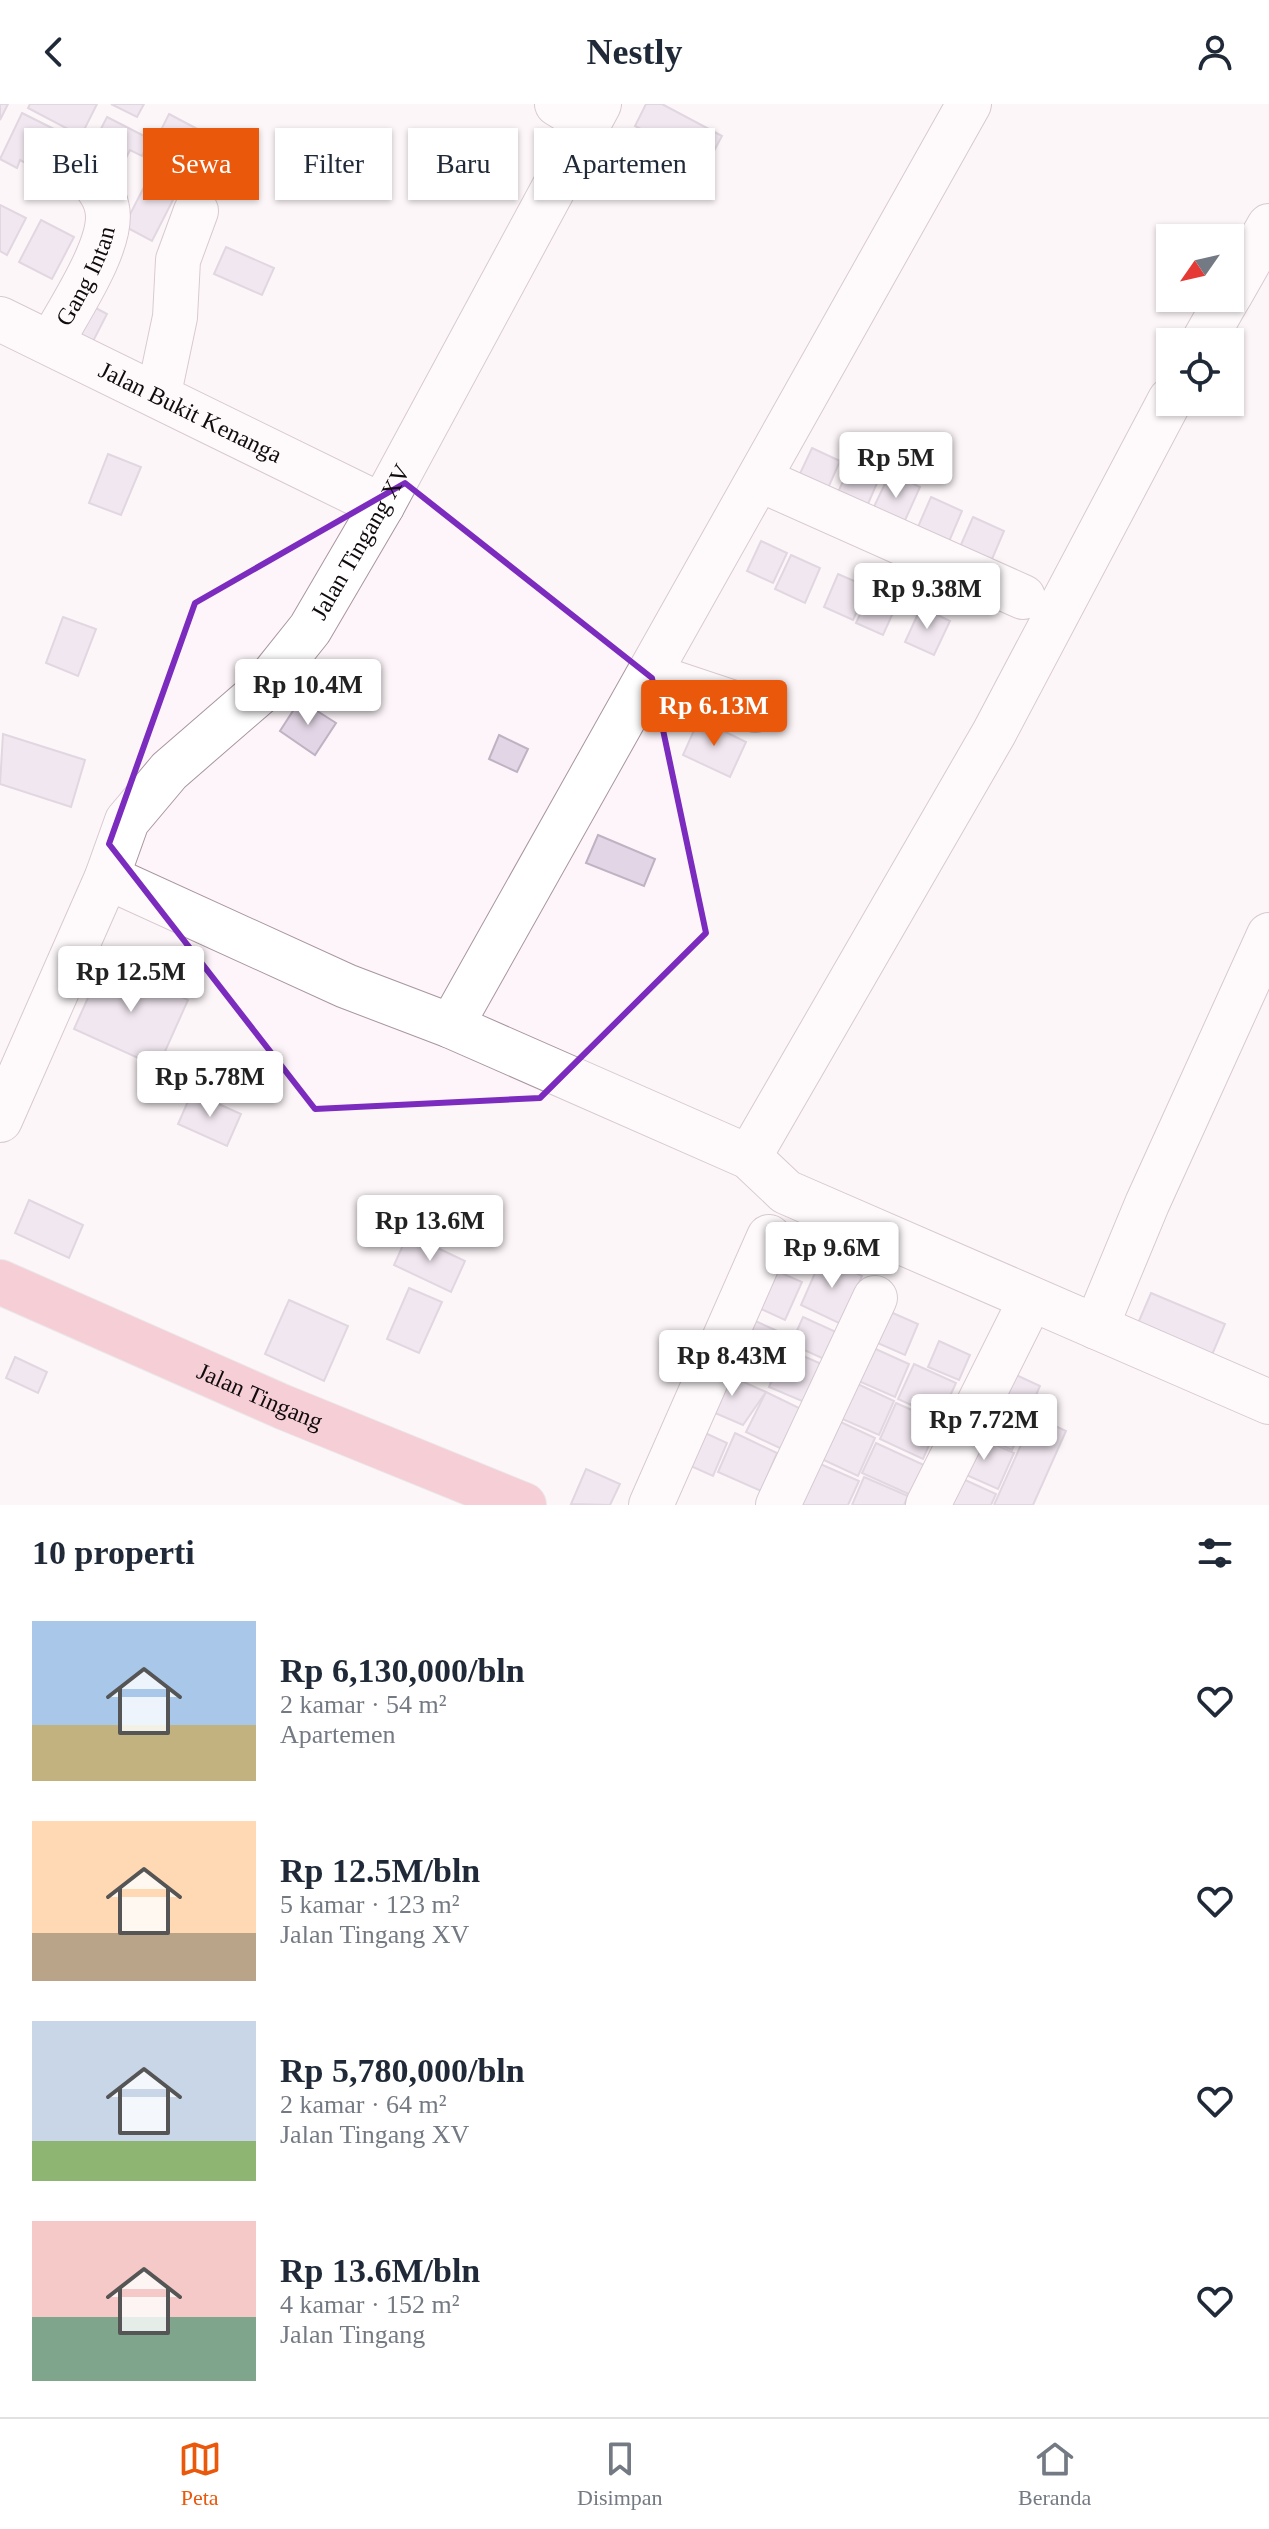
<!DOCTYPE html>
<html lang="id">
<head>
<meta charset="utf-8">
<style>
	body { margin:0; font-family:"Times New Roman",serif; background:#f6f6f7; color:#1f2937; height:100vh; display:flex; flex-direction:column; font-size:30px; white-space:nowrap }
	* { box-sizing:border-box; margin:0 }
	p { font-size:26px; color:#747a83 }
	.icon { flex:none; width:44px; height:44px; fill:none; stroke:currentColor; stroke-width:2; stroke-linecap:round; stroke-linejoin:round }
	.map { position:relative; height:1401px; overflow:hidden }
	.panel { display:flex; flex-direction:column; background:#fff; flex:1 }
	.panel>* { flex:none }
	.hud { position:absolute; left:24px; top:24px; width:800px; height:72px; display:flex; gap:16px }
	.needle { width:52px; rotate:236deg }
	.controls { position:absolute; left:1156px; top:120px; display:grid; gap:16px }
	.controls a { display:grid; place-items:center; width:88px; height:88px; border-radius:0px; background:#fff; box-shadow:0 2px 6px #0004; font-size:40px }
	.price { position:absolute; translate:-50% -68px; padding:0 18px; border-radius:8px; background:#fff; color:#222; font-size:26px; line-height:52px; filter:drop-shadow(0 2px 4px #0008) }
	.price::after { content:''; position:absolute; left:50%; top:48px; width:24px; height:18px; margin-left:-12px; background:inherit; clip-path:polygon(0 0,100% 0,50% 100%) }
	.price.current { background:#ea580c; color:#fff }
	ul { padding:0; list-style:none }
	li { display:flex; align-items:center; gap:24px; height:200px; padding:0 32px }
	li span { display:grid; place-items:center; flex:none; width:224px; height:160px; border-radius:0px; color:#555 }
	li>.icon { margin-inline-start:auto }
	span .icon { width:96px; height:96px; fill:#fffc; stroke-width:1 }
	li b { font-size:34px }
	h2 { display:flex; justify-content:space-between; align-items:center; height:96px; padding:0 32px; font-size:34px }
	.tag { padding:0 28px; border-radius:0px; background:#fff; box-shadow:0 2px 6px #0004; font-size:28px; line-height:72px }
	.tag.current { background:#ea580c; color:#fff }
	header { display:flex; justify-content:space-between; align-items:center; height:104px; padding:0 32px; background:#fff; font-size:36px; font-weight:800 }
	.tab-bar { display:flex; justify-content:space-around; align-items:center; height:112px; border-top:2px solid #e0e1e3; background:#fff; font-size:22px; color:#747a83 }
	.tab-bar a { display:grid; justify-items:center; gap:4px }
	.tab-bar .current { color:#ea580c }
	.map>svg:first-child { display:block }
</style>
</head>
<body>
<header><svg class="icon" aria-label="back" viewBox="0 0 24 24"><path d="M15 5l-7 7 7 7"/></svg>Nestly<svg class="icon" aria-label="person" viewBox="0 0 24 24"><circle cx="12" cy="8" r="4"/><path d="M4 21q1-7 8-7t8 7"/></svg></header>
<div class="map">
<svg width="1269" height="1401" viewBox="0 0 1269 1401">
	<rect width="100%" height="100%" fill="#fdf5f9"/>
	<g fill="#e2d5e5" stroke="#bfb2c2" stroke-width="2">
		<path d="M0,0h8l-8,16z"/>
		<path d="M30,0h67l-16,32 -53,-28z"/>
		<path d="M111,0h33l-7,13z"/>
		<path d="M646,0h16l60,32 -15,28 -72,-38z"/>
		<path d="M22,9l44,22 -9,17 -12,-6 -10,22 -15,-8 -3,8 -17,-9z"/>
		<path d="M169,10l53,28 -23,45 -53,-27z"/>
		<path d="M107,13l43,22 -8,17 -12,-6 -11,22 -32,-16z"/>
		<path d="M145,81l28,15 -21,41 -28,-15z"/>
		<path d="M0,101l26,13 -19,37 -7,-4z"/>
		<path d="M41,116l33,17 -22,42 -33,-17z"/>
		<path d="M226,143l48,21 -12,27 -48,-21z"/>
		<path d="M79,195l28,15 -22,43 -28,-15z"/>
		<path d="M812,344l28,13 -15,34 -29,-13z"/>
		<path d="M108,350l33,13 -20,48 -32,-12z"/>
		<path d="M852,357l29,13 -17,39 -29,-14z"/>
		<path d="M890,369l30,14 -18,40 -31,-14z"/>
		<path d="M931,393l31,14 -17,40 -31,-15z"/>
		<path d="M973,413l31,14 -17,40 -31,-15z"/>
		<path d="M761,437l26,12 -14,30 -26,-12z"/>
		<path d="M791,451l29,13 -15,35 -30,-14z"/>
		<path d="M838,470l30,13 -15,33 -29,-13z"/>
		<path d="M875,478l26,13 -18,40 -27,-12z"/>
		<path d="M921,503l29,14 -16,34 -29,-13z"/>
		<path d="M63,513l33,12 -18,47 -32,-13z"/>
		<path d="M300,596l36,23 -21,32 -35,-24z"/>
		<path d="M699,615l47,23 -16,35 -47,-22z"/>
		<path d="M3,630l82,26 -14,47 -71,-23z"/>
		<path d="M499,631l29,14 -11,23 -28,-13z"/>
		<path d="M598,731l57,24 -11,27 -58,-23z"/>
		<path d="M104,858l84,38 -30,67 -84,-38z"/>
		<path d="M192,988l49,22 -14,32 -49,-22z"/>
		<path d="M29,1096l54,25 -14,33 -54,-25z"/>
		<path d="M408,1130l57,27 -14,31 -57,-27z"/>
		<path d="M822,1153l40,19 -21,48 -40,-19z"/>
		<path d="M765,1162l37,16 -17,38 -37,-17z"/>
		<path d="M409,1184l33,14 -23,51 -32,-14z"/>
		<path d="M1151,1189l74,31 -19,45 -74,-32z"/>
		<path d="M289,1196l59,26 -24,55 -59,-27z"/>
		<path d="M886,1206l32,14 -13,31 -32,-14z"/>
		<path d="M744,1212l38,17 -16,34 -37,-17z"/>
		<path d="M803,1213l33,15 -12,27 -33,-15z"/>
		<path d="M939,1237l31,14 -11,25 -31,-13z"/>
		<path d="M869,1242l40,18 -14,33 -41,-18z"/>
		<path d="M785,1244l41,18 -17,38 -40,-17z"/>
		<path d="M15,1253l32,15 -9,21 -32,-15z"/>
		<path d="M914,1260l42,19 -16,35 -42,-19z"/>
		<path d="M999,1263l41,19 -28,64 -42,-19z"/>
		<path d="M717,1266l49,22 -23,33 -42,-18z"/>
		<path d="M847,1275l47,22 -15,34 -48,-21z"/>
		<path d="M766,1288l35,17 -17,41 -38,-18z"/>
		<path d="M896,1299l43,19 -16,37 -43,-20z"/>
		<path d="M1034,1312l32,15 -33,74h-39z"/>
		<path d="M830,1313l45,21 -17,38 -45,-21z"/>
		<path d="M690,1322l37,17 -14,33 -38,-17z"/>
		<path d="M735,1329l42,20 -16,38 -43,-19z"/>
		<path d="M971,1330l43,19 -16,36 -43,-19z"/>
		<path d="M876,1339l50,23 -13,30 -51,-23z"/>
		<path d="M809,1355l50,22 -11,24h-48z"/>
		<path d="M586,1365l34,15 -10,21 -39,-1z"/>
		<path d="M952,1370l44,20 -5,11h-52z"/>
		<path d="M864,1373l44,19 -4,9h-52z"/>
	</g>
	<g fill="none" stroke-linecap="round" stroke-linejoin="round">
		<g stroke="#a9959f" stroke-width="46">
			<g id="minor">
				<path d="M557,0l31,19"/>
				<path d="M1230,191l39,-69"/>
				<path id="s1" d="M0,215l382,187"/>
				<path d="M1203,238l25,-44"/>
				<path id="s2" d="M51,239c17,-32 64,-100 56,-135 -3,-16 -16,-29 -27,-41"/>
				<path d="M159,289l16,-76 3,-57 18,-49"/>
				<path d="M761,376l262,117"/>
				<path d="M650,571l105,35"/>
				<path d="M107,773l239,109 105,40 298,131 37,35 483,210"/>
				<path d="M451,922l518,-922"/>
				<path id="s3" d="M0,1016l107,-243 20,-56 42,-50 90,-78 51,-64 72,-123 217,-402"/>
				<path d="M749,1053l245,-424 176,-333"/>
				<path d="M1096,1223l51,-123 122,-269"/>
				<path d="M651,1401l118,-268"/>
				<path d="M778,1401l97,-207"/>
				<path d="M928,1401l103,-206"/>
			</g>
		</g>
		<g stroke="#d4d3d4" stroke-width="46">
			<g id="major">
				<path id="s4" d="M0,1178l283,125 241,98"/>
			</g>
		</g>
		<use href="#minor" stroke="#fff" stroke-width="44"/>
		<use href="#major" stroke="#eb9dac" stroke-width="44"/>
	</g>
	<path d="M0 0H1269V1401H0ZM405,379l247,195 54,255 -166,165 -225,11 -206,-265 86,-241z" fill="#fdf5f9" fill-opacity=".55" fill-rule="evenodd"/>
	<path fill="none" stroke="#7b2cbf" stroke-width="6" stroke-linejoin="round" d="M405,379l247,195 54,255 -166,165 -225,11 -206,-265 86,-241z"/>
	<g text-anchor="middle" stroke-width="7" stroke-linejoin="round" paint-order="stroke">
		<g font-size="24" fill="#110b0e" stroke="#fff">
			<text dy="8" stroke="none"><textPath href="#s2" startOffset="76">Gang Intan</textPath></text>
			<text dy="8" stroke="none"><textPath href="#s1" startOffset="212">Jalan Bukit Kenanga</textPath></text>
			<text dy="8" stroke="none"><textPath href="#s3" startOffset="692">Jalan Tingang XV</textPath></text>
			<text dy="8" stroke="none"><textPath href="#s4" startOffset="284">Jalan Tingang</textPath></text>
		</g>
	</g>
</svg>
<div class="controls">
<a><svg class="needle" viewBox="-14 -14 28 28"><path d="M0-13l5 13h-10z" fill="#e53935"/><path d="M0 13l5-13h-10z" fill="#747a83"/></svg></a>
<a><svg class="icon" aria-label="locate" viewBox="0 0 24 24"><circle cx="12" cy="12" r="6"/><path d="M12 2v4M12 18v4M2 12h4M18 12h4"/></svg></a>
</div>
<b class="price" style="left:896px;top:396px">Rp 5M</b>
<b class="price" style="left:927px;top:527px">Rp 9.38M</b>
<b class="price" style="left:308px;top:623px">Rp 10.4M</b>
<b class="price current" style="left:714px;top:644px">Rp 6.13M</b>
<b class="price" style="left:131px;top:910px">Rp 12.5M</b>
<b class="price" style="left:210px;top:1015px">Rp 5.78M</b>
<b class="price" style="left:430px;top:1159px">Rp 13.6M</b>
<b class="price" style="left:832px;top:1186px">Rp 9.6M</b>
<b class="price" style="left:732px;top:1294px">Rp 8.43M</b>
<b class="price" style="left:984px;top:1358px">Rp 7.72M</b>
<div class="hud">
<a class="tag">Beli</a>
<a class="tag current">Sewa</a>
<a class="tag">Filter</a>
<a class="tag">Baru</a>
<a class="tag">Apartemen</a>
</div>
</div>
<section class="panel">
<h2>10 properti<svg class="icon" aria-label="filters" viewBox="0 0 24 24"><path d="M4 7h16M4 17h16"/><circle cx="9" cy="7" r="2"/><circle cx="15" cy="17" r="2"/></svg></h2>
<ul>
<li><span style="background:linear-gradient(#a9c7e8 65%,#c2b280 0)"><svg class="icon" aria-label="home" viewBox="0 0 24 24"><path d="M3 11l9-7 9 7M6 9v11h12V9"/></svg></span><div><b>Rp 6,130,000/bln</b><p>2 kamar · 54 m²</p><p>Apartemen</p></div><svg class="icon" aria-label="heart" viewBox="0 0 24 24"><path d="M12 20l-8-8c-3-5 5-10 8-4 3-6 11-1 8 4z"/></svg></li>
<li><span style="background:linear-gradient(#ffd9b3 70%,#b9a48a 0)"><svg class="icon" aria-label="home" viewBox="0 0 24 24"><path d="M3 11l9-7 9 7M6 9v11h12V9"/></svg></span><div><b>Rp 12.5M/bln</b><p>5 kamar · 123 m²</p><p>Jalan Tingang XV</p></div><svg class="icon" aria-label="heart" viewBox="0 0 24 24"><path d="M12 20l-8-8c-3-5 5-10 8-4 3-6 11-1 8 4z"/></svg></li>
<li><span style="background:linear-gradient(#c9d6e8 75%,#8fb573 0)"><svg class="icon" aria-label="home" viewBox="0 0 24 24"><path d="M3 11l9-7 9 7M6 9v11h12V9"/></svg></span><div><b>Rp 5,780,000/bln</b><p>2 kamar · 64 m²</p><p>Jalan Tingang XV</p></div><svg class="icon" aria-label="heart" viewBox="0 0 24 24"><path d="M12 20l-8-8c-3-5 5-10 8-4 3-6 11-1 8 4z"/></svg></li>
<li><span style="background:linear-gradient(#f6c9c9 60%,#7fa58c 0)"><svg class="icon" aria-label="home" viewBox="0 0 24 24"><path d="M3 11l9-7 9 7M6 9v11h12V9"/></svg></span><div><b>Rp 13.6M/bln</b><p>4 kamar · 152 m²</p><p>Jalan Tingang</p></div><svg class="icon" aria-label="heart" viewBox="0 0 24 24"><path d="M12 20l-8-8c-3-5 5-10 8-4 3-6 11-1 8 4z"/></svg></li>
</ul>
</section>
<nav class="tab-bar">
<a class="current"><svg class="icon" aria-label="map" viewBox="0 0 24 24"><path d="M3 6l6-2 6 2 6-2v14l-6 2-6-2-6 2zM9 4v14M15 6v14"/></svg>Peta</a>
<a><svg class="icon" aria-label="saved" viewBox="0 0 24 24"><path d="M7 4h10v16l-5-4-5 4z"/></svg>Disimpan</a>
<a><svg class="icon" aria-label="home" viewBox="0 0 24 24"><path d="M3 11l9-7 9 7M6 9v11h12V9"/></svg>Beranda</a>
</nav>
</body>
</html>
